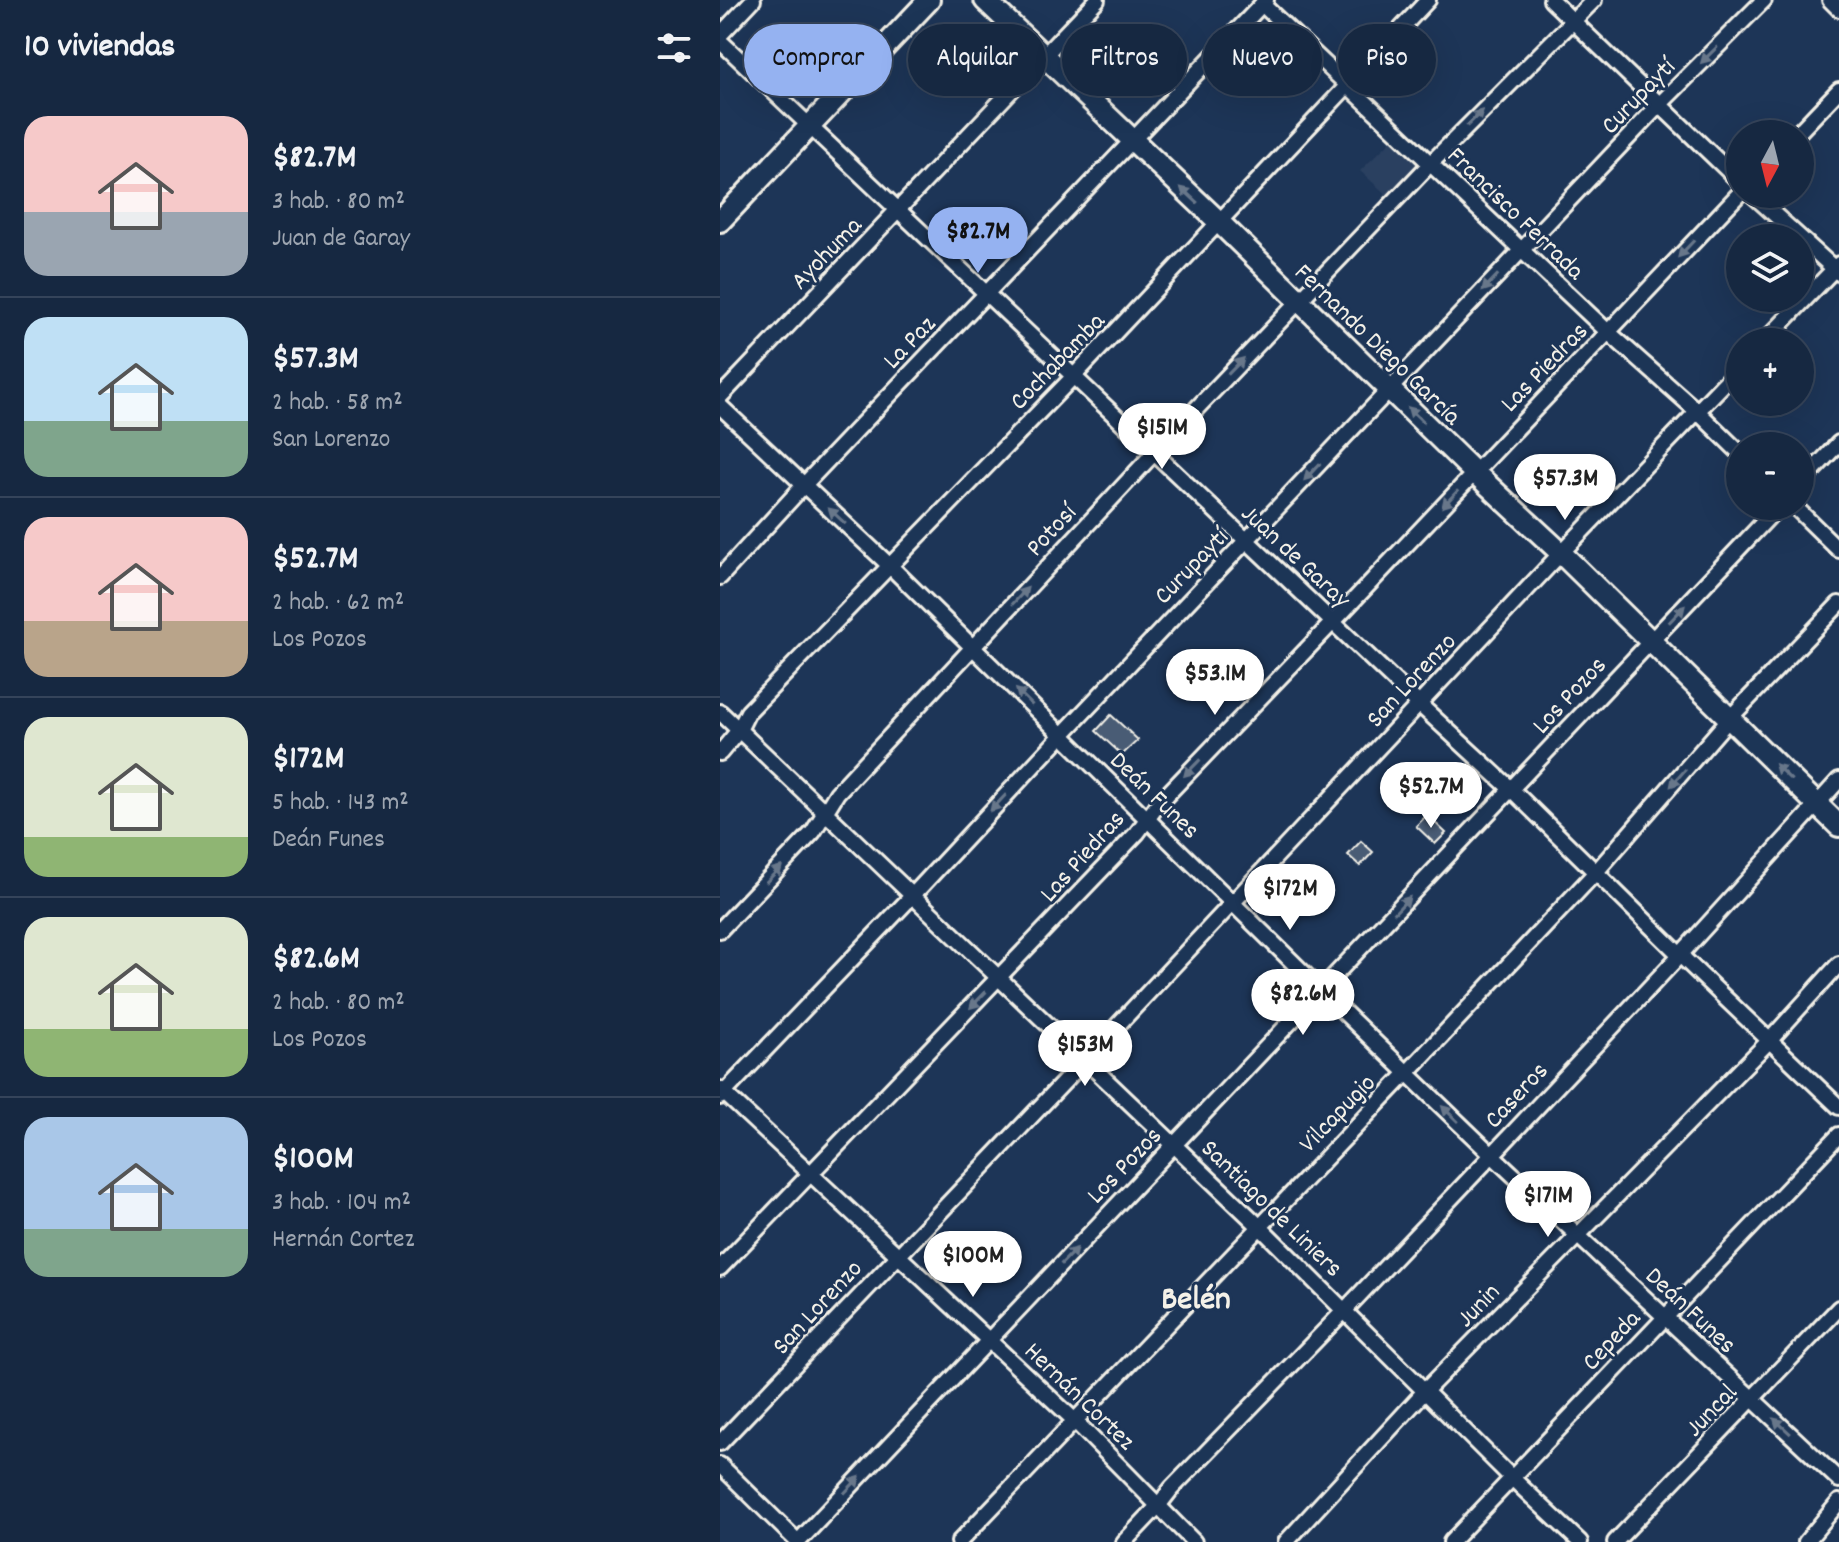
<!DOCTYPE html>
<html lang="es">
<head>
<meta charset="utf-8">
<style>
	body { margin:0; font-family:Dekko,sans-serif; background:#1f3048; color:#f1f3f6; height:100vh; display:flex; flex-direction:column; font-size:30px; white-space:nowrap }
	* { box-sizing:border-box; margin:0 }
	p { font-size:26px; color:#9ea6b1 }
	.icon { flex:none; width:44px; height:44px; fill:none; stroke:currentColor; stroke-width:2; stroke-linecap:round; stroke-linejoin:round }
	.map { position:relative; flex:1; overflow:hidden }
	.details { display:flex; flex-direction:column; background:#162841; width:720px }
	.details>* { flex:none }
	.banner { position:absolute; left:24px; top:24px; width:760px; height:72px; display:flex; gap:16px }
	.needle { width:52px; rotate:187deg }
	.fabs { position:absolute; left:1006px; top:120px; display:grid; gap:16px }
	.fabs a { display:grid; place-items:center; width:88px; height:88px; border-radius:50%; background:#162841; box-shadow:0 8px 32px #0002,0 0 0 2px #35445a; font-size:40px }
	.price { position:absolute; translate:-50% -68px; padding:0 18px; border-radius:28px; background:#fff; color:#222; font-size:26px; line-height:52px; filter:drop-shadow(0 2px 4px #0008) }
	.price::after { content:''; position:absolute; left:50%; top:48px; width:24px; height:18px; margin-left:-12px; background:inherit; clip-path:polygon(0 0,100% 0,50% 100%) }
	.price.active { background:#95b2f1; color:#111 }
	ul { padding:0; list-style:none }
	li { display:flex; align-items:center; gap:24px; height:200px; padding:0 24px }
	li+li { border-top:2px solid #35445a }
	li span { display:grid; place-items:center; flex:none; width:224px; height:160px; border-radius:24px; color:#555 }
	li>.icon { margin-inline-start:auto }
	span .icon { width:96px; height:96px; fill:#fffc; stroke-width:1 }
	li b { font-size:34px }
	h2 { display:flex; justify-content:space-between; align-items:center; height:96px; padding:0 24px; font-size:34px }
	.chip { padding:0 28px; border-radius:36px; background:#162841; box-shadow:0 8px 32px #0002,0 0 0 2px #35445a; font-size:28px; line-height:72px }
	.chip.active { background:#95b2f1; color:#111 }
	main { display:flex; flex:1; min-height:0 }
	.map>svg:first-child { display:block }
</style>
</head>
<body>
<main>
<section class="details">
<h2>10 viviendas<svg class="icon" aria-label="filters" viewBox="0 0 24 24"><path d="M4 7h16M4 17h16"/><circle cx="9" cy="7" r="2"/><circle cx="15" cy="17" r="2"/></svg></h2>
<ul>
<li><span style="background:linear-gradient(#f6c9c9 60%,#9aa5b1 0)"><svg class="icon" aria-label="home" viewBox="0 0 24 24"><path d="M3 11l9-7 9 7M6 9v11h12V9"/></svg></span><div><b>$82.7M</b><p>3 hab. · 80 m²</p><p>Juan de Garay</p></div></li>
<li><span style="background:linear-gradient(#bfe0f5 65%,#7fa58c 0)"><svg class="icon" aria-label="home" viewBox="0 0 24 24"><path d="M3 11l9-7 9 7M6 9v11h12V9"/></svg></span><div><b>$57.3M</b><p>2 hab. · 58 m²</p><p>San Lorenzo</p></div></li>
<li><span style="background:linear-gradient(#f6c9c9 65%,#b9a48a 0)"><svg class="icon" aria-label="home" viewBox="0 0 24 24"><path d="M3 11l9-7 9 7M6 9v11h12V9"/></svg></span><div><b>$52.7M</b><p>2 hab. · 62 m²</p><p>Los Pozos</p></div></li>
<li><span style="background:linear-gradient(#dfe7d0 75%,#8fb573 0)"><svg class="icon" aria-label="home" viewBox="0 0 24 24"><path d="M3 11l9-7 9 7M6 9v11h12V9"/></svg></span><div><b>$172M</b><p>5 hab. · 143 m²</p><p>Deán Funes</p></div></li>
<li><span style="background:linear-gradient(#dfe7d0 70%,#8fb573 0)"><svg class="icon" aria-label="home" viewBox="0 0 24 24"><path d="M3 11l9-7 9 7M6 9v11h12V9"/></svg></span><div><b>$82.6M</b><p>2 hab. · 80 m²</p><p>Los Pozos</p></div></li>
<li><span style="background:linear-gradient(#a9c7e8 70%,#7fa58c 0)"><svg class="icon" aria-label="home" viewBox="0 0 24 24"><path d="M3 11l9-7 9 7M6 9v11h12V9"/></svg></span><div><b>$100M</b><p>3 hab. · 104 m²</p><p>Hernán Cortez</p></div></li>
</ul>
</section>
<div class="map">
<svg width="1119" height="1542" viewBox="0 0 1119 1542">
	<rect width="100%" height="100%" fill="#1d3557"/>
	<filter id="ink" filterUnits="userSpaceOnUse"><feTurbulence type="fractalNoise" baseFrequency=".0125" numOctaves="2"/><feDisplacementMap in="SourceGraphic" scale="16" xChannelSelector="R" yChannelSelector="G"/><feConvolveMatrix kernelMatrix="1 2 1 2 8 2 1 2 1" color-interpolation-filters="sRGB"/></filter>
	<g filter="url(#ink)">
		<path fill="#2a4060" d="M675,137l28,26 -34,34 -29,-26z"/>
		<g fill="#485b74" stroke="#f4f1e8" stroke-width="2">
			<path d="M391,715l27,25 -16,15 -26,-24z"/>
			<path d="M707,815l19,18 -11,11 -19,-18z"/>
			<path d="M641,841l12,11 -13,14 -12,-11z"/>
		</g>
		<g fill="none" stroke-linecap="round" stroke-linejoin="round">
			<g stroke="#f4f1e8" stroke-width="20">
				<g id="street">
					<path d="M831,0l189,182"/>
					<path d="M1110,0l9,9"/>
					<path d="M542,4l346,328 89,79 43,42"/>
					<path d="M0,35l33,-35"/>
					<path d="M0,41l699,663 92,85 169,166 159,152"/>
					<path d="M1077,134l42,-44"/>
					<path d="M1032,194l87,79"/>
					<path d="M1044,342l75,-78"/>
					<path d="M0,397l377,-397"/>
					<path d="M0,406l170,160 431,424 171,165 347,325"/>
					<path d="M1080,484l39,-41"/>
					<path d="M1074,506l45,44"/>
					<path d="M0,577l84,-92 462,-485"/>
					<path d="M0,712l539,514 253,252 68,64"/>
					<path d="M0,753l19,-23 9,-18 325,-335 355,-377"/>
					<path d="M0,930l93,-98 24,-39 317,-340 277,-290 163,-163"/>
					<path d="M0,1089l354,331 120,122"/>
					<path d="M0,1097l193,-202 149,-160 598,-631 104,-104"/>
					<path d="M0,1268l417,-435 22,-30 174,-181 407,-429"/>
					<path d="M0,1443l364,-382 477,-508 179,-186"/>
					<path d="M0,1465l78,77"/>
					<path d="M78,1542l981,-1036"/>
					<path d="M239,1542l448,-469 189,-201 133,-153 110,-115"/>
					<path d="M404,1542l34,-36 14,-18 173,-178 147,-155 188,-200 159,-175"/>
					<path d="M566,1542l140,-152 344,-350 69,-76"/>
					<path d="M731,1542l388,-407"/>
					<path d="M895,1542l224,-234"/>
					<path d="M1086,1542l33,-40"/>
				</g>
			</g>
			<g stroke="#f4f1e8" stroke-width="26">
				<g id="secondary">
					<path d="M265,0l234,222 256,251 86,80 278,273"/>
					<path d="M0,221l209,-221"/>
				</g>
			</g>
			<use href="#street" stroke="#1d3557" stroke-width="14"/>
			<use href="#secondary" stroke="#1d3557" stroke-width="20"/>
		</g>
		<defs><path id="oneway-solid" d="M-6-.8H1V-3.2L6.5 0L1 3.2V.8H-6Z" transform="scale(2)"/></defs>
		<g fill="#68778a">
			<use href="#oneway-solid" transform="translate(989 55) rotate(135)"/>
			<use href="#oneway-solid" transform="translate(755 118) rotate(-45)"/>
			<use href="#oneway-solid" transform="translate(469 195) rotate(-137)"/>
			<use href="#oneway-solid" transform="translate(966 249) rotate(133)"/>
			<use href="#oneway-solid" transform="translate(770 283) rotate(133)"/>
			<use href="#oneway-solid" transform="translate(516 366) rotate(-46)"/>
			<use href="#oneway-solid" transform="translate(696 415) rotate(-136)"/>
			<use href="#oneway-solid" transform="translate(592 472) rotate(133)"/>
			<use href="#oneway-solid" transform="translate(730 499) rotate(133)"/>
			<use href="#oneway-solid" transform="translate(117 516) rotate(-137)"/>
			<use href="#oneway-solid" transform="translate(300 596) rotate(-47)"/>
			<use href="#oneway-solid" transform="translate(957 614) rotate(-47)"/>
			<use href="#oneway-solid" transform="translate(304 697) rotate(-135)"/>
			<use href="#oneway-solid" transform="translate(472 768) rotate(134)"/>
			<use href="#oneway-solid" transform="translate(1063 772) rotate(-136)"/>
			<use href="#oneway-solid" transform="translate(958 778) rotate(131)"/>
			<use href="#oneway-solid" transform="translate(278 803) rotate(133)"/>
			<use href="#oneway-solid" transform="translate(54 874) rotate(-46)"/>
			<use href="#oneway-solid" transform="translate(682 905) rotate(-47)"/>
			<use href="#oneway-solid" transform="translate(258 1000) rotate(134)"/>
			<use href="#oneway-solid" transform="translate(730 1114) rotate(-136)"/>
			<use href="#oneway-solid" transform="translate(349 1256) rotate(-46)"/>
			<use href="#oneway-solid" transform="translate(1062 1426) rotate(-137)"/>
			<use href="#oneway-solid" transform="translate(132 1485) rotate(-47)"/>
		</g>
	</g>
	<g text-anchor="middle" stroke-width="6" stroke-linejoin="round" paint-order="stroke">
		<g font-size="26" fill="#f4f1e8" stroke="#1d3557">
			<text transform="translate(917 95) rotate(-46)" y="9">Curupaytí</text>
			<text transform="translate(797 212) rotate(44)" y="9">Francisco Ferrada</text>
			<text transform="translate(105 252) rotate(-46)" y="9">Ayohuma</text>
			<text transform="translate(188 341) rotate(-46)" y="9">La Paz</text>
			<text transform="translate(659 343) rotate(44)" y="9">Fernando Diego García</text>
			<text transform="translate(336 360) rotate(-46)" y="9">Cochabamba</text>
			<text transform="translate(823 366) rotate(-46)" y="9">Las Piedras</text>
			<text transform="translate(330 529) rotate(-47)" y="9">Potosí</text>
			<text transform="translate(577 555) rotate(43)" y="9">Juan de Garay</text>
			<text transform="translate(470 565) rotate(-46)" y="9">Curupaytí</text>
			<text transform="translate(690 679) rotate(-47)" y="9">San Lorenzo</text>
			<text transform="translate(848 694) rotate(-47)" y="9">Los Pozos</text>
			<text transform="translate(436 794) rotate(44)" y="9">Deán Funes</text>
			<text transform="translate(361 855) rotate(-48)" y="9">Las Piedras</text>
			<text transform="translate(795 1094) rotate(-47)" y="9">Caseros</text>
			<text transform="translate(616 1112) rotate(-46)" y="9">Vilcapugio</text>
			<text transform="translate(403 1164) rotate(-46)" y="9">Los Pozos</text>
			<text transform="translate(553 1207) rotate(44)" y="9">Santiago de Liniers</text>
			<text transform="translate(757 1304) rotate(-46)" y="9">Junin</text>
			<text transform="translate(96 1306) rotate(-47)" y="9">San Lorenzo</text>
			<text transform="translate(972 1309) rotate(43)" y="9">Deán Funes</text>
			<text transform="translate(890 1339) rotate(-47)" y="9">Cepeda</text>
			<text transform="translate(361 1395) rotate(44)" y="9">Hernán Cortez</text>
			<text transform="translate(990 1409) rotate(-46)" y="9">Juncal</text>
		</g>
		<g font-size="34" font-weight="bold" fill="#f4f1e8" stroke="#1d3557">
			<text x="476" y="1308">Belén</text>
		</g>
	</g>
</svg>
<div class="fabs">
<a><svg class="needle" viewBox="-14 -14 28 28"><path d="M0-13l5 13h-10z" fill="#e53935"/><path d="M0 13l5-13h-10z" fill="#9ea6b1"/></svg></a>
<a><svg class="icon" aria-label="layers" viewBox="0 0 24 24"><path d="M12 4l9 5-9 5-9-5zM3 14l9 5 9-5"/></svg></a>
<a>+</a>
<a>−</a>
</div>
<b class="price active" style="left:258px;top:275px">$82.7M</b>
<b class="price" style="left:442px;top:471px">$151M</b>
<b class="price" style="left:845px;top:522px">$57.3M</b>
<b class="price" style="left:495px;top:717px">$53.1M</b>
<b class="price" style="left:711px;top:830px">$52.7M</b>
<b class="price" style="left:570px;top:932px">$172M</b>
<b class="price" style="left:583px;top:1037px">$82.6M</b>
<b class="price" style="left:365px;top:1088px">$153M</b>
<b class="price" style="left:828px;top:1239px">$171M</b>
<b class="price" style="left:253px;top:1299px">$100M</b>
<div class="banner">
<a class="chip active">Comprar</a>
<a class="chip">Alquilar</a>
<a class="chip">Filtros</a>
<a class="chip">Nuevo</a>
<a class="chip">Piso</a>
</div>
</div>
</main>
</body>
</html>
